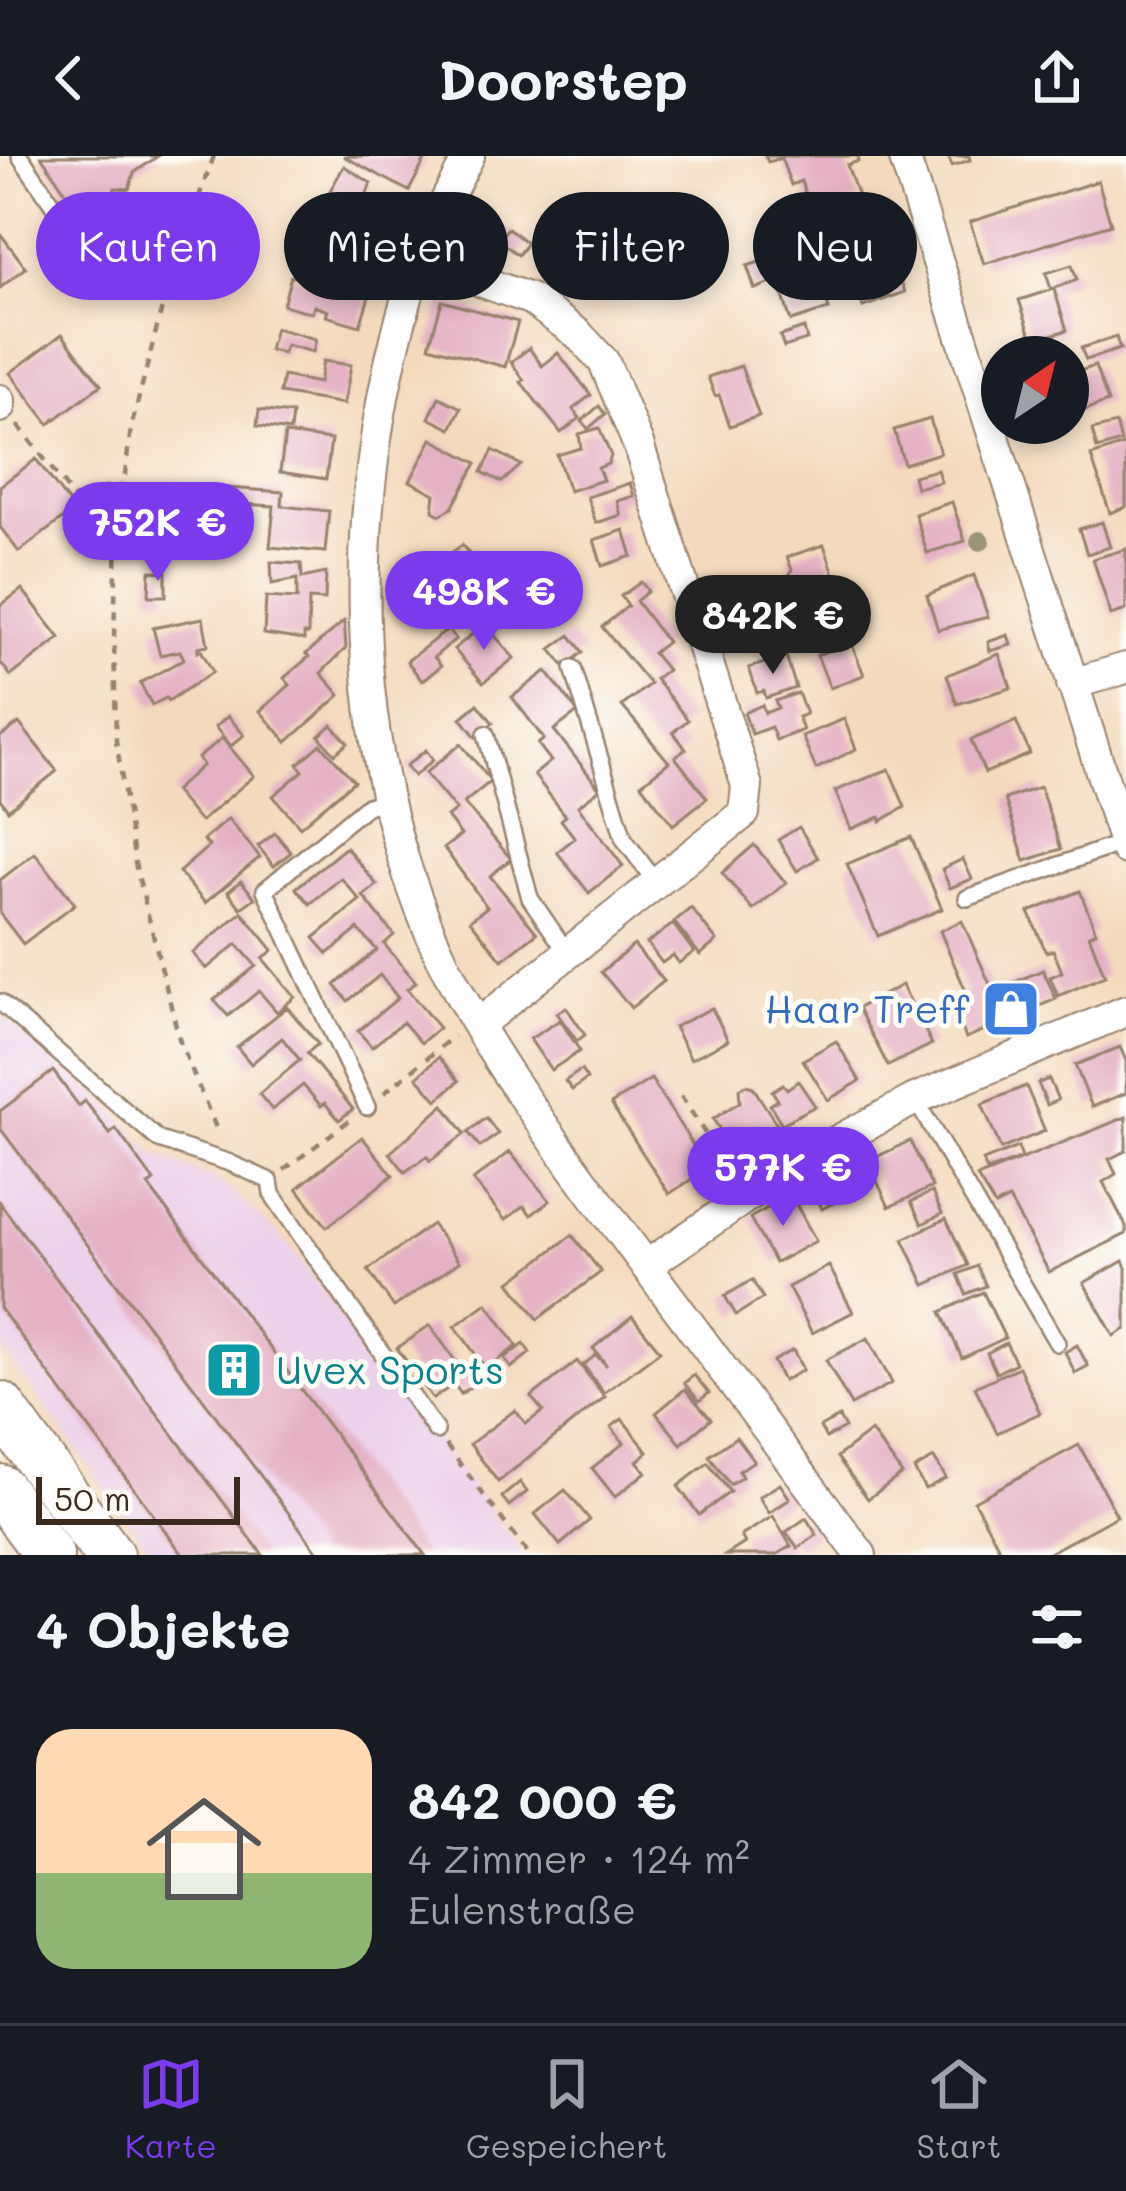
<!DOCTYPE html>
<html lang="de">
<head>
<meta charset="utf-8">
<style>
	body { margin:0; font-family:Mali,sans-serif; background:#242831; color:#f1f3f6; height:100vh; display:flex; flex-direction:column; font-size:45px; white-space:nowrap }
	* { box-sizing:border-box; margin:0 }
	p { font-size:39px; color:#9ea1a6 }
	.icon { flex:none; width:66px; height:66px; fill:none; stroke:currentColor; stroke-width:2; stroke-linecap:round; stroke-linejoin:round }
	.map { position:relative; height:1399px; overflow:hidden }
	.drawer { display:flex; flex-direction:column; background:#171b24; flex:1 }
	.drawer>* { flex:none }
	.banner { position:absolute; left:36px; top:36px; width:1056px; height:108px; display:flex; gap:24px }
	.needle { width:78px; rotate:35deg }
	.tools { position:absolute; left:981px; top:180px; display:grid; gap:24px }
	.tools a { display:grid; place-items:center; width:108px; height:108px; border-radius:50%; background:#171b24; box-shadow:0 6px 18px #0003; font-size:60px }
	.scale { position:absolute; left:36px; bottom:30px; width:204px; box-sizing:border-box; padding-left:12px; border:6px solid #3b2a1e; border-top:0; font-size:33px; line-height:42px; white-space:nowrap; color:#3b2a1e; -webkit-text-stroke:9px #fdfcf7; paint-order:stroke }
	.price { position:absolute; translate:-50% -102px; padding:0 27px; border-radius:42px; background:#7c3aed; color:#fff; font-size:39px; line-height:78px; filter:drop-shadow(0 3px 6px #0008) }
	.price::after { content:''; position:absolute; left:50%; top:72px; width:36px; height:27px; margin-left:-18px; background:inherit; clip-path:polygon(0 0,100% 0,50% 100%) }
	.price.active { background:#222; color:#fff }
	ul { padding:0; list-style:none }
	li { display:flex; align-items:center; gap:36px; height:300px; padding:0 36px }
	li+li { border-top:3px solid #363941 }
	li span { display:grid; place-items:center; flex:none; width:336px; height:240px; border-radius:36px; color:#555 }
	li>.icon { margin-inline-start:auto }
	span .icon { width:144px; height:144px; fill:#fffc; stroke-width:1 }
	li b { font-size:51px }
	h2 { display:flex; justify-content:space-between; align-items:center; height:144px; padding:0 36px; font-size:51px }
	.chip { padding:0 42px; border-radius:54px; background:#171b24; box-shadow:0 6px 18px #0003; font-size:42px; line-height:108px }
	.chip.active { background:#7c3aed; color:#fff }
	header { display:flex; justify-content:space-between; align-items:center; height:156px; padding:0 36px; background:#171b24; font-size:54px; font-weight:800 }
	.menu { display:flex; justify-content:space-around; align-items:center; height:168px; border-top:3px solid #363941; background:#171b24; font-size:33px; color:#9ea1a6 }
	.menu a { display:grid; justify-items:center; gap:6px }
	.menu .active { color:#7c3aed }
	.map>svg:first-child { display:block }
</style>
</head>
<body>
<header><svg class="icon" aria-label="back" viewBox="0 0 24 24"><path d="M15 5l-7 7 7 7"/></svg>Doorstep<svg class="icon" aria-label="share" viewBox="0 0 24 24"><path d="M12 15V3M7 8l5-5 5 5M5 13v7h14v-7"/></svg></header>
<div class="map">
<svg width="1126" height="1399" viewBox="0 0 1126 1399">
	<rect width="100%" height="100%" fill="#fdfcf7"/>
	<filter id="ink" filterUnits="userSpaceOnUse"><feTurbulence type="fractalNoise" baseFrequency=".00833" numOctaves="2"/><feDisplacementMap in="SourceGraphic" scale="24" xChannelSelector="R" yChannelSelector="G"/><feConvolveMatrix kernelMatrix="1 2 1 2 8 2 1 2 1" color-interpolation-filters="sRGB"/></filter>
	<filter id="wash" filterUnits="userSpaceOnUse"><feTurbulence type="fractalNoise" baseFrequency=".004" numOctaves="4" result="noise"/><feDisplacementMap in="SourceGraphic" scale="48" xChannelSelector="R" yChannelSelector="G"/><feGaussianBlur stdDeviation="2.7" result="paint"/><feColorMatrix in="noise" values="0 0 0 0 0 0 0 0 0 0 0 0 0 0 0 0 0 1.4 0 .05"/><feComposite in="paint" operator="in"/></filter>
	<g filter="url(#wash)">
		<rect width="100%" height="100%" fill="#f4dabd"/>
		<path fill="#ecd1ea" d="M0,858l106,88 47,51 70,30 62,58 239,314h-369l-155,-209z"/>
		<g id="blocks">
			<g fill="#e5b1c4">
				<path d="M41,0h117l-24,17 -5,16 -14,-1 -3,12 -14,-2 -19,13z"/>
				<path d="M343,0h84l-18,35z"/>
				<path d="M765,0h93l1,5 -12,4 12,34 -46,17 -12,-35 -10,4 -10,-27 -13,4z"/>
				<path d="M948,0h21l1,4 -18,6z"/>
				<path d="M344,10l27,17 -6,16 32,13 -15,37 -50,-21 9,-23 -14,-9z"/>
				<path d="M1098,25l13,43 -127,40 -14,-42z"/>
				<path d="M691,58l35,42 -40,33 -18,-22 14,-12 -16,-20z"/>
				<path d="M879,70l7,21 -21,7 -4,-11 -17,6 -3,-11z"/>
				<path d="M508,72l19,15 -9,12 -20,-15z"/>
				<path d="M0,77l26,35 -26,20z"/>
				<path d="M891,99l14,37 -42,15 -13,-38z"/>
				<path d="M769,103l8,22 -22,8 -8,-23z"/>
				<path d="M315,104l29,9 -4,16 7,2 2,-6 21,12 -10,33 -34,-10 2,-5 -14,-5 -2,7 -29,-8 8,-29 17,5z"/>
				<path d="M1072,109l5,15 -26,9 -5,-16z"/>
				<path d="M817,116l12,37 -38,12 -12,-37z"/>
				<path d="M1054,133l13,41 -34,11 -14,-41z"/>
				<path d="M442,145l76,21 -13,45 -76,-21z"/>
				<path d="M275,172l41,11 -3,13 -27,-7 -3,8 -14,-3z"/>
				<path d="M804,172l3,12 -23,7 -4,-11z"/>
				<path d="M62,178l39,51 -52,39 -39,-51z"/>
				<path d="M1116,181l4,12 -34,11 -5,-12z"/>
				<path d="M1039,189l5,12h-25l-2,-5z"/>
				<path d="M529,192l13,18 16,-13 33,42 -18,14 7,9 -19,15 -40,-51 3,-2 -13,-18z"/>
				<path d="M323,205l28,4 -7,39 -64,-11 3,-17 36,7z"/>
				<path d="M741,210l18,50 -29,10 -11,-31 -4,1 -7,-19z"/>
				<path d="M1095,210l13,36 -40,14v-41z"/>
				<path d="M439,241l22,11 -10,21 -22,-11z"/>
				<path d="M599,250l6,8 -17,15 -6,-8z"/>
				<path d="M259,254l33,4 -2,17 -33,-5z"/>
				<path d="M930,263l10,34 -36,11 -10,-34z"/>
				<path d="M1116,268l5,18 -24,7 -5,-19z"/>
				<path d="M599,272l12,28 -3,8 -10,4 5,12 -34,11 -12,-36 24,-7 -2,-14z"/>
				<path d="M285,278l46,6 -5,39 -46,-7z"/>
				<path d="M432,283l45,24 -25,45 -12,7 -7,-4 2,-17 -25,-13z"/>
				<path d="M1126,288v63l-16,6 -19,-57z"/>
				<path d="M493,294l28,15 -19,17 -20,-10z"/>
				<path d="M36,303l38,51 -55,42 -19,-25v-41z"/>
				<path d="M937,314l4,12 -25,6 -3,-12z"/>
				<path d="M630,327l4,13 -17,5 4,14 -25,8 -9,-26z"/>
				<path d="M228,332l55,4 -1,14 47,5 -4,41 -55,-5 4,-41 -47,-3z"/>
				<path d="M952,346l13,39 -38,12 -12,-39z"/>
				<path d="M1102,366l8,25 -23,7 -8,-25z"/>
				<path d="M624,374l8,26 -30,10 -8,-26z"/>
				<path d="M462,389l26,33 -17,14 3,4 -35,28 -34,-45 33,-25 4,6z"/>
				<path d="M824,389l16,46 -37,13 -4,-16 -12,-9 5,-9 -5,-13z"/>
				<path d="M1126,393v61l-15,5 -18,-56z"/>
				<path d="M271,406l30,2 1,14 24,-5 -1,27 -16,-1 -1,35h-4v6l-40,-6 2,-37 31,2v-20l-25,5z"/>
				<path d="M150,415l16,1v24h-17z"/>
				<path d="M974,419l14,42 -50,13 -11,-35z"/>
				<path d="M641,426l7,9 -12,10 31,41 -14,11 14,17 -12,9 33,41 -15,12 13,17 -11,8 32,41 -34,27 -32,-41 28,-22 -47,-56 28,-22 -48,-57 26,-21 -7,-10z"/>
				<path d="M22,433l38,49 -49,38 -11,-14v-56z"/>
				<path d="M753,451l9,23 -21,7 -8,-22z"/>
				<path d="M203,462l5,27 -10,2v5l3,-2 12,22 -45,29 -2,-3 -14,7 -12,-22 44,-24 -4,-8 -20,4 -7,-27z"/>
				<path d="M344,465l2,27 -25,25 19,22 -53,47 -27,-31 30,-26 -6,-7 25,-21 -3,-3z"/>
				<path d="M485,468l29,34 -31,25 -29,-34z"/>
				<path d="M448,473l8,10 -22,18 7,9 -19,15 -15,-20z"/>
				<path d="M570,479l13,17 -18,15 -14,-18z"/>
				<path d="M1008,479l3,10 -21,6 -2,-9z"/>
				<path d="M851,486l13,33 -34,13 -13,-33z"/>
				<path d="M999,498l12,34 -54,16 -10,-29z"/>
				<path d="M786,500l10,32 -30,10 -2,-7 -7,2 -8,-25z"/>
				<path d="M546,515l32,41 -24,18 46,59 -22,17 45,60 -34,27 -32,-41 18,-14 -14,-18 5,-4 -32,-41 17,-14 -13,-17 6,-5 -32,-42z"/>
				<path d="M798,537l8,21 -8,3 5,13 -27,10 -5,-13 -19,7 -8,-21 18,-8 3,8 13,-5 -3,-7z"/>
				<path d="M478,548l15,19 -17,14 -15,-19z"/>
				<path d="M228,560l16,19 -13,11 -16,-19z"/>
				<path d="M844,563l12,30 -40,20 -14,-33z"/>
				<path d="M1016,565l14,33 -45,19 -14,-33z"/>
				<path d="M19,567l38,48 -49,39 -8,-11v-62z"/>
				<path d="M332,569l16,18 -13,11 -16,-18z"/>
				<path d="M222,582l32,38 -54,46 -26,-31 29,-26 -5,-7z"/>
				<path d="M321,588l33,37 -54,46 -27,-31 30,-25 -5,-7z"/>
				<path d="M461,588l30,37 -27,22 47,56 -21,17 47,57 -35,27 -32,-40 17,-13 -43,-59 17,-13 -14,-18 9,-7 -31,-37z"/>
				<path d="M426,594l7,10 -19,16 -8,-10z"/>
				<path d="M889,613l16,38 -24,14 -1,-4 -29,12 -16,-38z"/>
				<path d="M1040,631l21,62 -36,12 -20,-62z"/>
				<path d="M228,663l32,38 -55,46 -26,-31 30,-26 -6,-6z"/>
				<path d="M799,671l19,31 -21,13 -19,-31z"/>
				<path d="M275,677l16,19 -17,14 -16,-20z"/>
				<path d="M911,681l31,72 -64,27 -31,-72z"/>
				<path d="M754,689l32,38 -33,27 -31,-37z"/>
				<path d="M346,691l31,38 -14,11 31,39 -10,9 32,38 -9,7 32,39 -18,15 -18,-21 -31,25 -14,-16 40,-33 -18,-23 -32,26 -13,-16 42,-35 -19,-21 -30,25 -14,-16 46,-38 -19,-22 -31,26 -14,-16z"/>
				<path d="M35,697l40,51 -52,40 -23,-30v-34z"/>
				<path d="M963,703l9,20 -22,9 -8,-19z"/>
				<path d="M241,725l14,17 -14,10 -13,-16z"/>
				<path d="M1080,735l16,41 -7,3 16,41 -47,20 -8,-19 12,-5 -9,-22 -7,2 -17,-40z"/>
				<path d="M691,752l26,33 -17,14 -26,-33z"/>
				<path d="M242,756l31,38 -10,9 32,38 -18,15 -18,-21 -31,25 -14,-16 42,-34 -19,-22 -31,25 -13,-16z"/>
				<path d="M962,765l31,70 50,-21 13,29 -90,39 -15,-37 16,-7 -27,-63z"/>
				<path d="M673,768l21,28 -15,11 -6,-8 -11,8 -15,-20z"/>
				<path d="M634,789l30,36 -33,27 -30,-36z"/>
				<path d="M902,829l30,59 -44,22 -30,-58z"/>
				<path d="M287,851l31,37 -11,9 46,56 -14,11 -14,-17 -4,3 -18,-21 -31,25 -13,-16 41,-34 -18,-22 -31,26 -14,-17z"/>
				<path d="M566,851l19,28 -8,6 -20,-28z"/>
				<path d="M712,852l16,32 -37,19 -17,-32z"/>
				<path d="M560,864l20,31 -29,19 -21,-31z"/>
				<path d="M836,885l24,40 -32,19 -25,-40z"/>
				<path d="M1120,891l6,14v32l-34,14 -17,-42z"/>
				<path d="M439,901l20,24 -22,19 -20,-23z"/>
				<path d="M581,914l6,9 -15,11 -7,-9z"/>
				<path d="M53,915l26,35 6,-5 25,33 6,-5 38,52 -6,4 277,370h-105l-320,-427v-17z"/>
				<path d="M651,923l57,90 -39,25 -58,-90z"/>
				<path d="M1049,923l9,21 -11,5 -9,-22z"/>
				<path d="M798,925l17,25 -33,18 -12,-19 8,-5 -6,-9 11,-7 4,5z"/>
				<path d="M746,929l7,2 24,38 -42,28 -22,-34 27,-17 -1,-13z"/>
				<path d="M1026,930l19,45 -44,18 -19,-45z"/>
				<path d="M444,949l21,29 -35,27 -3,-5 -22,16 -15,-19z"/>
				<path d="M1126,961v34l-17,8 7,15 -13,8 23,44v8l-77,38 -40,-73 -14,7 -18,-29z"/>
				<path d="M486,962l12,16 -18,13 -12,-15z"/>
				<path d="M362,981l31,38 -66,52 -30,-39z"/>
				<path d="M910,985l22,46 -43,20 -21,-46z"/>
				<path d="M1018,991l4,11 -35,13 -4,-10z"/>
				<path d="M510,996l40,49 -19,14 -7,-9 -19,14 -32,-40z"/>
				<path d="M833,1026l9,16 -20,11 -8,-17z"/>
				<path d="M932,1036l10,22 -20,10 -11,-22z"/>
				<path d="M791,1039l25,46 -41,22 -25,-45z"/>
				<path d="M0,1047l263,352h-80l-183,-247z"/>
				<path d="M946,1063l22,46 -43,20 -22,-46z"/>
				<path d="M432,1068l27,38 -65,45 -26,-37z"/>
				<path d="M572,1079l29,37 -63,47 -28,-37z"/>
				<path d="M1123,1105l3,6v62l-12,7 -30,-53z"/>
				<path d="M829,1110l24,46 -41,21 -24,-46z"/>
				<path d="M977,1110l9,20 -20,8 -8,-20z"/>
				<path d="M752,1124l11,18 -27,17 -11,-19z"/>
				<path d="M983,1136l22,46 -43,20 -21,-46z"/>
				<path d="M487,1147l30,43 -31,23 -31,-43z"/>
				<path d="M632,1160l28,35 -56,42 -21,-28 13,-10 11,11 -14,-18z"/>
				<path d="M430,1169l36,51 10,-7 6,9 -21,16 -7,-10 -21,15 -36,-51z"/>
				<path d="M868,1182l24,45 -41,22 -25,-45z"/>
				<path d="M1006,1187l10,20 -20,10 -9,-20z"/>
				<path d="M524,1188l6,9 -19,15 -7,-10z"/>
				<path d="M1077,1189l11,21 -13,7 -10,-21z"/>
				<path d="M793,1194l10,20 -20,11 -10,-20z"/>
				<path d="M577,1205l28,36 -107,85 -28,-38 45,-34 11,14 17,-13 -12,-14z"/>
				<path d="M1019,1211l21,46 -43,20 -22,-46z"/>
				<path d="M694,1219l15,18 -10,8 -15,-18z"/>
				<path d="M685,1233l26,30 -30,25 -25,-31z"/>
				<path d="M839,1261l6,11 -19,10 -6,-11z"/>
				<path d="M622,1263l26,33 -11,9 9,11 -31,25 -23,-29 32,-25 -13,-16z"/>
				<path d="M871,1275l31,43 -34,25 -31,-42z"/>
				<path d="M736,1281l18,24 -15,10 3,6 -12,8 -21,-29z"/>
				<path d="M1079,1289l38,71 -72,39h-42l-29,-54z"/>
				<path d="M934,1302l12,20 -21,11 -11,-20z"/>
				<path d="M708,1307l22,29 -31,23 -21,-29z"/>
				<path d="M520,1326l7,10 -18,14 -7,-9z"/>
				<path d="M780,1328l10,15 -21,14 -10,-16z"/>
				<path d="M565,1334l25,30 -30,25 -25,-31z"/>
				<path d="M773,1360l18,30 -15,9h-50l19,-12 -4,-7z"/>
				<path d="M806,1362l11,17 -19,13 -12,-16z"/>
			</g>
		</g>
	</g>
	<g filter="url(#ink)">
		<use href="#blocks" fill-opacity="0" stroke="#98826e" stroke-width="3"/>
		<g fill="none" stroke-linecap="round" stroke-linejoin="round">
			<g stroke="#98826e" stroke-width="20">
				<g id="service">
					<path d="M20,0l58,85"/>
					<path d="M573,512l51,171 33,45"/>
					<path d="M486,578l44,164 38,56"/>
					<path d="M967,742l157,-56"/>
					<path d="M0,846l159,138 71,23 40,18 2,13 164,237"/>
					<path d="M915,943l142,244"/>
					<path d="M367,951l-102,-217 100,-83 23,-8"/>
				</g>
			</g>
			<g stroke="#98826e" stroke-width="34">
				<g id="minor">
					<path d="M469,0c-17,34 -38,70 -51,106 -69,210 -76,451 7,658 43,109 118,206 187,300 82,112 166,223 249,335"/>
					<path d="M904,0l222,693"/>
					<path d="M419,103l111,40 47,34 27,29 34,82 109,342 -3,27 -265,211"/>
					<path d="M0,244v7"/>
					<path d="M1072,528l54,-16"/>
					<path d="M646,1110l147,-101 122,-66 211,-88"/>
				</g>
			</g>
			<g stroke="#98826e" stroke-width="52">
				<g id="primary">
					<path d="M0,1250l109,149"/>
					<path d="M0,1333l49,66"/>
				</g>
			</g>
			<g stroke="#98826e" stroke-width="4.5" stroke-dasharray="9 9" stroke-linecap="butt">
				<path d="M214,0l-43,117 -40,155 -14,108 -3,102 2,102 19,123 45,179 39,93"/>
				<path d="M18,269l62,80 26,-18 17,-1"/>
				<path d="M384,937l70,-57"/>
				<path d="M681,940l49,76"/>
				<path d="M284,1014l67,-51"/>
				<path d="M446,1289l83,110"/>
			</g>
			<use href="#service" stroke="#fff" stroke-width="15"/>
			<use href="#minor" stroke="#fff" stroke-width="30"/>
			<use href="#primary" stroke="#fff" stroke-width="48"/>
		</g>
		<circle fill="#999478" cx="980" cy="385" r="10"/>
	</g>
	<defs>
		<g id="shop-square" transform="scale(3)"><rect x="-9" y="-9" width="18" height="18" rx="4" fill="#3f7fe0" stroke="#fdfcf7"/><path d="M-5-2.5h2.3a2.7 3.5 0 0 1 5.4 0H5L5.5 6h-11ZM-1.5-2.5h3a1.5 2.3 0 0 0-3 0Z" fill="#fff"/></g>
		<g id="building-square" transform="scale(3)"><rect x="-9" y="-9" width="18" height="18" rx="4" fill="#0f9aa8" stroke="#fdfcf7"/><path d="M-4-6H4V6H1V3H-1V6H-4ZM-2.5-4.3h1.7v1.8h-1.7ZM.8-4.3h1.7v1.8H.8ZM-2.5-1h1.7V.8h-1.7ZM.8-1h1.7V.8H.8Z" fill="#fff"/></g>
	</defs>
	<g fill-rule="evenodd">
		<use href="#shop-square" x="1011" y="853"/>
		<use href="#building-square" x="234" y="1214"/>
	</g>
	<g text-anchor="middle" stroke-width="10" stroke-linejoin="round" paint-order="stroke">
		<g font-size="39" fill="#366cbe" stroke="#fdfcf7" text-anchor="end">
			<text x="969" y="867">Haar Treff</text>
		</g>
		<g font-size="39" fill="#0d838f" stroke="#fdfcf7" text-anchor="start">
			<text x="276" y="1228">Uvex Sports</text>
		</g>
	</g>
</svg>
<div class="tools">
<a><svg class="needle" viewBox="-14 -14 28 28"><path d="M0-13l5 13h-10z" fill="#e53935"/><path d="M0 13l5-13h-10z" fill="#9ea1a6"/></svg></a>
</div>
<div class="scale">50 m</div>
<b class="price" style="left:158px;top:428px">752K €</b>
<b class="price" style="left:484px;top:497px">498K €</b>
<b class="price active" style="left:773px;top:521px">842K €</b>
<b class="price" style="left:783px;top:1073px">577K €</b>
<div class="banner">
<a class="chip active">Kaufen</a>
<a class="chip">Mieten</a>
<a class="chip">Filter</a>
<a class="chip">Neu</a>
</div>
</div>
<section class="drawer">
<h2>4 Objekte<svg class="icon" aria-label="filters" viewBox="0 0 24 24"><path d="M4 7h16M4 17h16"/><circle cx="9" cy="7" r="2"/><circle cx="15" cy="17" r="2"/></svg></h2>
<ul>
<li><span style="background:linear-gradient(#ffd9b3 60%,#8fb573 0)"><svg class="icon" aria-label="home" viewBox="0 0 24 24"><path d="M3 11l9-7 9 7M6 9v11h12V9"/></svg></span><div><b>842 000 €</b><p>4 Zimmer · 124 m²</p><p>Eulenstraße</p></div></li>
</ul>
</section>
<nav class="menu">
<a class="active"><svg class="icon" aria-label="map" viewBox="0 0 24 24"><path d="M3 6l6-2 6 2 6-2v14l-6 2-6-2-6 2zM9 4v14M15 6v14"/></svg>Karte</a>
<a><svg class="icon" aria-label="saved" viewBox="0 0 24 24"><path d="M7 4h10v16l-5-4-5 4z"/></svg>Gespeichert</a>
<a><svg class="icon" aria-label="home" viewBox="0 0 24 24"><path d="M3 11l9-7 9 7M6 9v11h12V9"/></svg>Start</a>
</nav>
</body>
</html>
